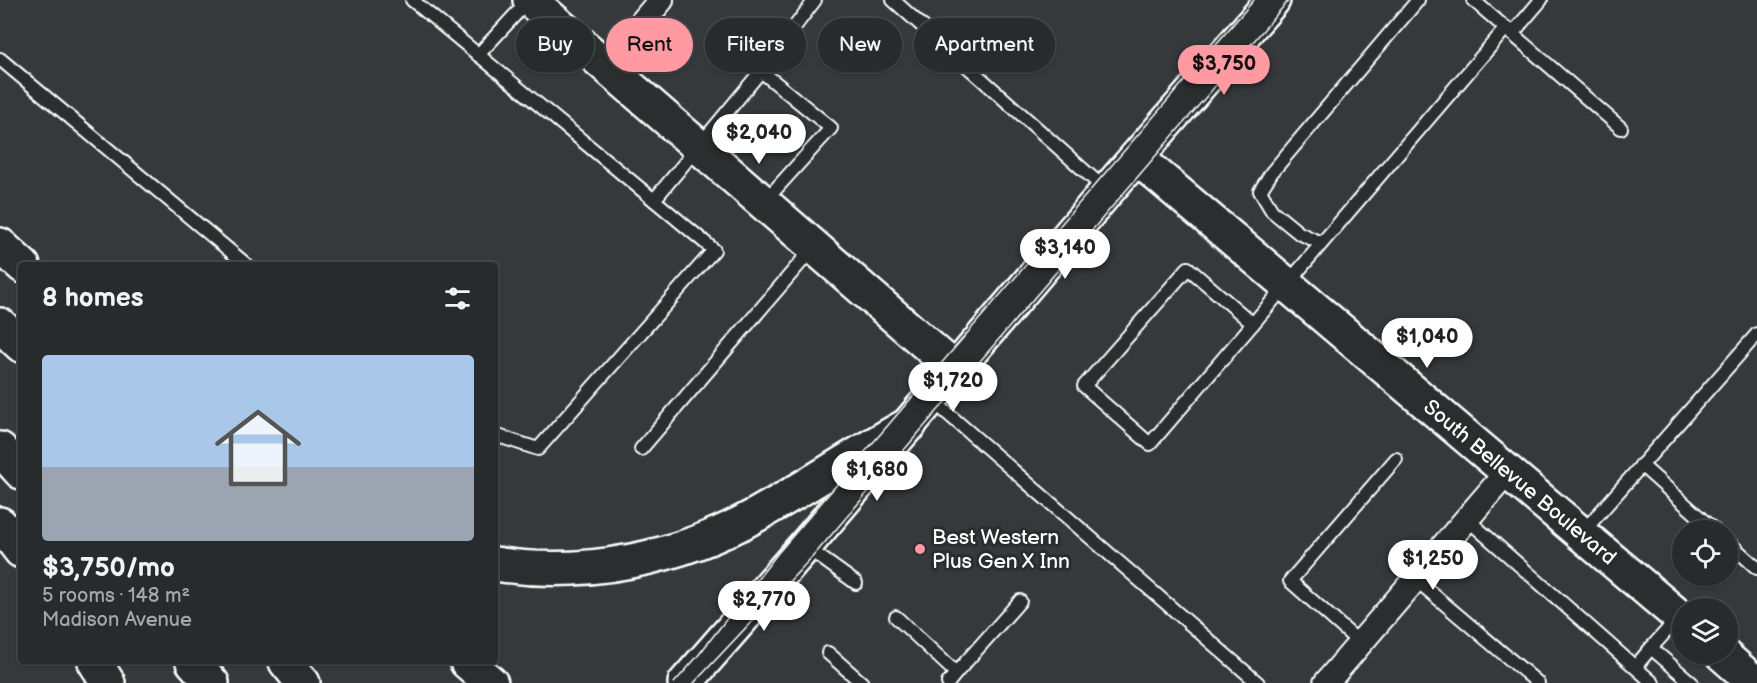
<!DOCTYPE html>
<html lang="en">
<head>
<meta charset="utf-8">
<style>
	body { margin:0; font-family:"Balsamiq Sans",sans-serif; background:#343739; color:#f1f3f6; height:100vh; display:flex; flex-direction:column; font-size:22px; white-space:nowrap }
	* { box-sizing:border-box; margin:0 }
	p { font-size:20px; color:#a5a7aa }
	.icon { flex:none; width:33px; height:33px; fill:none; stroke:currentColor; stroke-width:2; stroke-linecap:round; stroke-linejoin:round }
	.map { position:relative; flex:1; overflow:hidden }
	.side { position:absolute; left:18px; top:262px; width:480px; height:402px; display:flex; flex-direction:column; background:#282b2d; border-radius:6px; box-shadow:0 2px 4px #0004,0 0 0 2px #444749 }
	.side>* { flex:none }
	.guide { position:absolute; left:516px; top:18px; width:570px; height:54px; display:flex; gap:12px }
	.tools { position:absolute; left:1672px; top:520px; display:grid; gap:12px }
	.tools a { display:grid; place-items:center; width:66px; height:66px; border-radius:50%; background:#282b2d; box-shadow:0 2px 4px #0004,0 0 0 2px #444749; font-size:30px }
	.price { position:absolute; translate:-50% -51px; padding:0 14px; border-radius:21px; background:#fff; color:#222; font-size:20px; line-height:39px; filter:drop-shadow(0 2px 3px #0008) }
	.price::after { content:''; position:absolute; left:50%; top:36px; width:18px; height:14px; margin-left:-9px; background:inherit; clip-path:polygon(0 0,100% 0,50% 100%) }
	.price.current { background:#ff9aa2; color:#111 }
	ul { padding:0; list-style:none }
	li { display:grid; align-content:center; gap:12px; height:318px; padding:0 24px }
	li span { display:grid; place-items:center; height:186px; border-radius:6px; color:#555 }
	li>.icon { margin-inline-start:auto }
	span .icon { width:108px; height:108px; fill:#fffc; stroke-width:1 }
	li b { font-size:26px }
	h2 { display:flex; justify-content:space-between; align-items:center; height:72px; padding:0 24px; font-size:26px }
	.chip { padding:0 21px; border-radius:27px; background:#282b2d; box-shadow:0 2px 4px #0004,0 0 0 2px #444749; font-size:21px; line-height:54px }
	.chip.current { background:#ff9aa2; color:#111 }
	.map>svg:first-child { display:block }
</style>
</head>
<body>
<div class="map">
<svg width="1757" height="683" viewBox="0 0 1757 683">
	<rect width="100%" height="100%" fill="#35393c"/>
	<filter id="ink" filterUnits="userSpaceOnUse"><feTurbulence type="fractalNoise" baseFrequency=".0167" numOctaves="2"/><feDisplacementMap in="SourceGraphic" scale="12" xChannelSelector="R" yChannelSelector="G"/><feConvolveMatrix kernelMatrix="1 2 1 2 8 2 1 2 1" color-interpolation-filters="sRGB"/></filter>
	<g filter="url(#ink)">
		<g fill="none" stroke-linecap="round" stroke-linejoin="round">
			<g stroke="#fff" stroke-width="16">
				<g id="lane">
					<path d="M412,0l242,200"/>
					<path d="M893,0l213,190"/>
					<path d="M1473,0l148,128"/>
					<path d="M1512,34l29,-34"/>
					<path d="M478,55l50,-54"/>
					<path d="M0,59l248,207"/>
					<path d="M761,71l70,57 -67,74"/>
					<path d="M1321,243l-22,-10 -27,-22 -12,-20 12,-19 146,-172"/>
					<path d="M1253,324l-65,-56 -104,118 66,58 356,-416"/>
					<path d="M932,400l326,283"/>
					<path d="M495,435l43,14 176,-199 -60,-50 107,-129 54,-71"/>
					<path d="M641,449l172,-201"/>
					<path d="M1641,465l74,66"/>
					<path d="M1467,519l168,148 16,-19"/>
					<path d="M1582,533l175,-199"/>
					<path d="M1728,542l29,26"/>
					<path d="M806,547l50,36"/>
					<path d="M1415,579l123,104"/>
					<path d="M896,617l60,56 -8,10"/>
					<path d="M1679,617l-28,31 41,35"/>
					<path d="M1360,643l-70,-62 106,-122"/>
					<path d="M828,653l34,30"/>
					<path d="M1635,667l18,16"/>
					<path d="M956,673l64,-72"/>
				</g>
			</g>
			<g stroke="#fff" stroke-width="28">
				<g id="street">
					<path d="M606,65l55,-65"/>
					<path d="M1326,683l182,-212"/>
				</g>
			</g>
			<g stroke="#fff" stroke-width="38">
				<g id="secondary">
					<path d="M530,0l426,370"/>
					<path d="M1137,158l546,462"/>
					<path d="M1722,654l33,29"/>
					<path d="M685,683l120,-137 302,-355 166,-191"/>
				</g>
			</g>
			<g stroke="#fff" stroke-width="38">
				<g id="highway">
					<path d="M0,245l23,21"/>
					<path d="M0,325l21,20"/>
					<path d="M0,449l21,23"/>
					<path d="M0,524l21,27"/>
					<path d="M495,564c90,14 184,-5 263,-50 52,-29 100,-62 152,-90"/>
					<path d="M95,662l13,21"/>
					<path d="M193,662l19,21"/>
					<path d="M286,662l17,21"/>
					<path d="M467,662l24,21"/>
				</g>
			</g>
			<use href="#lane" stroke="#2a2d2e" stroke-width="12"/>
			<use href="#street" stroke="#2a2d2e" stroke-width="24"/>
			<use href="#secondary" stroke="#2a2d2e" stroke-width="33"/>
			<use href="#highway" stroke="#2a2d2e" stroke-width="33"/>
			<g stroke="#fff" stroke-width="1.5">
				<path d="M674,683l23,-26 81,-104 476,-553"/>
				<path d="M694,683l121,-129 474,-554"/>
			</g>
		</g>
	</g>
	<circle fill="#ff9aa2" stroke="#2a2d2e" stroke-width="2" cx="920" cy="549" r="6"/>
	<g text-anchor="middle" stroke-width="6" stroke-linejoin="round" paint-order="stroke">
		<g font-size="21" fill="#fff" stroke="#2a2d2e">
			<text transform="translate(1520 482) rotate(40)" y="7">South Bellevue Boulevard</text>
		</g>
		<g font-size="21" fill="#fff" stroke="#2a2d2e" text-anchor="start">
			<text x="932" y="544">Best Western<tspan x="932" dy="24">Plus Gen X Inn</tspan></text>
		</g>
	</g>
</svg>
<div class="tools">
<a><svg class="icon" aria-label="locate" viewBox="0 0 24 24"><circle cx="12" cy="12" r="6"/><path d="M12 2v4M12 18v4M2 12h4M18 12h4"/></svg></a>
<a><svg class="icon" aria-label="layers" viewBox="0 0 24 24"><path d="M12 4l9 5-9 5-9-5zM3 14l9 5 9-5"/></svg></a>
</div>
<b class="price current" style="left:1224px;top:96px">$3,750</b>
<b class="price" style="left:759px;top:165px">$2,040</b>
<b class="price" style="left:1065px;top:280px">$3,140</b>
<b class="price" style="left:1427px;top:369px">$1,040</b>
<b class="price" style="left:953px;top:413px">$1,720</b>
<b class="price" style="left:877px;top:502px">$1,680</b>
<b class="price" style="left:1433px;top:591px">$1,250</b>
<b class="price" style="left:764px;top:632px">$2,770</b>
<div class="guide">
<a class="chip">Buy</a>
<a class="chip current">Rent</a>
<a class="chip">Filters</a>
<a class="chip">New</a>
<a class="chip">Apartment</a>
</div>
<section class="side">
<h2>8 homes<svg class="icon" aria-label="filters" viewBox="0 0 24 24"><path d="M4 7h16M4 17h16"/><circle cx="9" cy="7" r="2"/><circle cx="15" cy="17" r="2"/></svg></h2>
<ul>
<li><span style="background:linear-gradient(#a9c7e8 60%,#9aa5b1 0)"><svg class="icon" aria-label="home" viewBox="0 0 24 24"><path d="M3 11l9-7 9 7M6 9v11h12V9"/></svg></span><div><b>$3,750/mo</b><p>5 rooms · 148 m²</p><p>Madison Avenue</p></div></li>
</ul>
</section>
</div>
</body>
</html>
